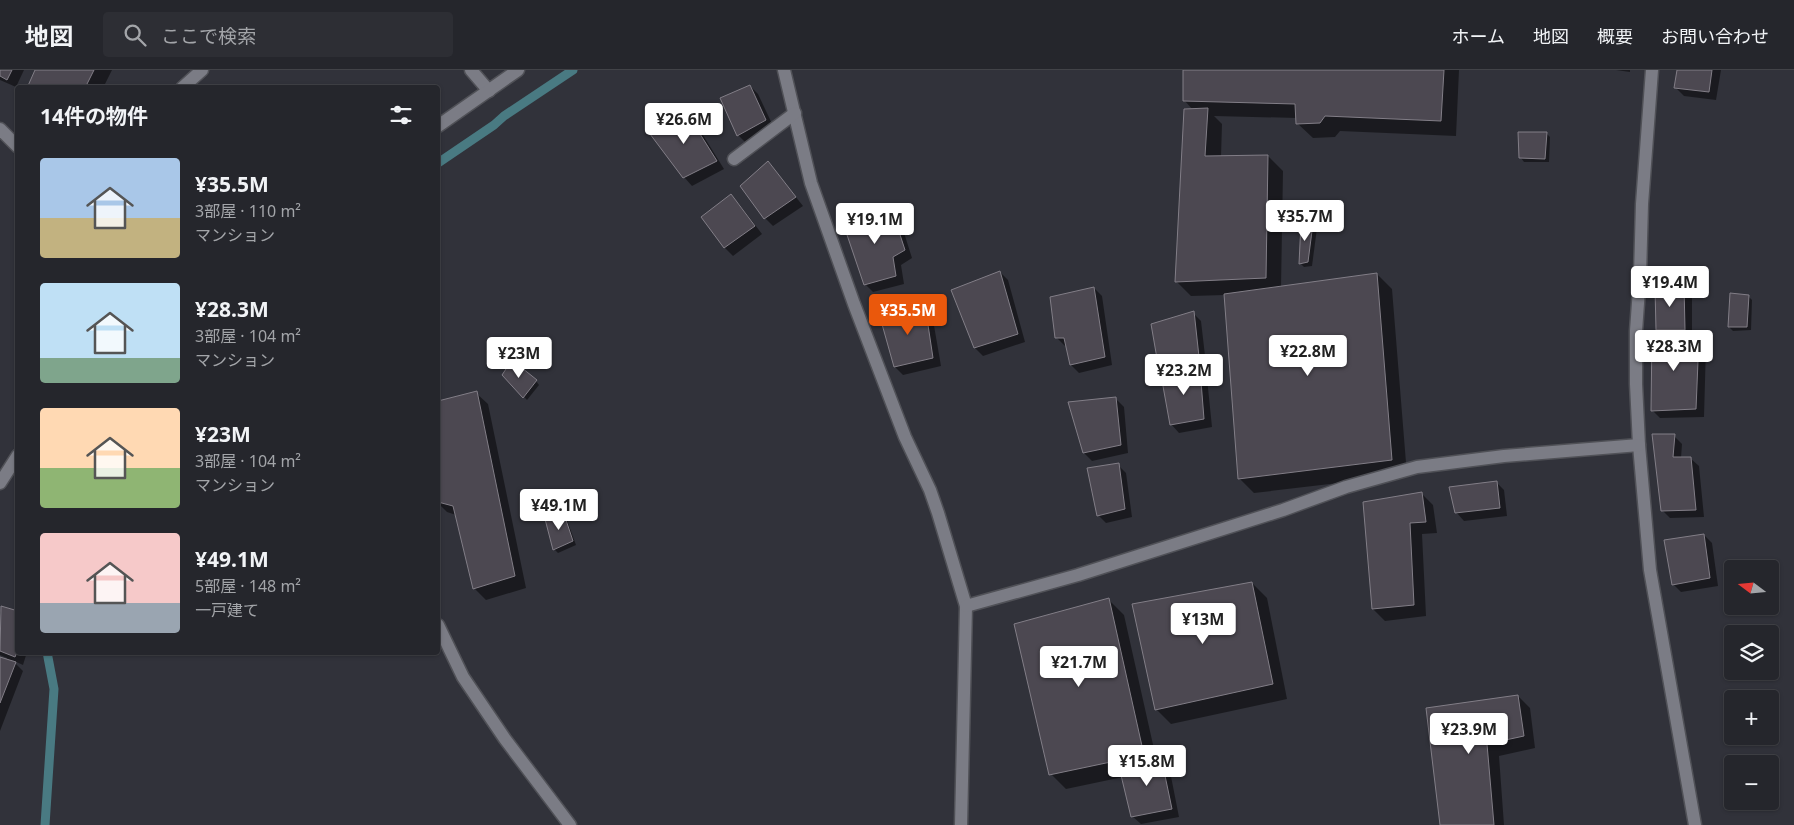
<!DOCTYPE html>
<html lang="ja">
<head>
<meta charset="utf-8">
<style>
	body { margin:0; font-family:"Noto Sans","Noto Sans JP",sans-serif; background:#2d2e34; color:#f1f3f6; height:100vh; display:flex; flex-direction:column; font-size:19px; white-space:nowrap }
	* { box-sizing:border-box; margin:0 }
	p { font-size:16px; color:#a3a5a9 }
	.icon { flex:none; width:28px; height:28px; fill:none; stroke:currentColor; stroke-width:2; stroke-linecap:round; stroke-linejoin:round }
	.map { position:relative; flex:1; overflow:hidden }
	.details { position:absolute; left:15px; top:15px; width:425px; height:570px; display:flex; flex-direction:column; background:#25262c; border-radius:5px; box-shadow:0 1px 4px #0004,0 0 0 1px #424348 }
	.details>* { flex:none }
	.needle { width:32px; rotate:286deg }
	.controls { position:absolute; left:1724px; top:490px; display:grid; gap:10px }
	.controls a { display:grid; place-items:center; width:55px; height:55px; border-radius:5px; background:#25262c; box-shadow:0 1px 4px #0004,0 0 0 1px #424348; font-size:25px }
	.price { position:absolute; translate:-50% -42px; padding:0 11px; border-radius:5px; background:#fff; color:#222; font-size:16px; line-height:32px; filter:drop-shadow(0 1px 2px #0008) }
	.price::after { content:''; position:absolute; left:50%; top:30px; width:15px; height:11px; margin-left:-8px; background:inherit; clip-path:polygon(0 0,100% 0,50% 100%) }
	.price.active { background:#ea580c; color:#fff }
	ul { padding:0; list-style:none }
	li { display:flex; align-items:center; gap:15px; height:125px; padding:0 25px }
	li span { display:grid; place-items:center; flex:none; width:140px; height:100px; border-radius:5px; color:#555 }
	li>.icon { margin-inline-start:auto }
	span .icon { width:60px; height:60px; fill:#fffc; stroke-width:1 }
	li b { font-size:21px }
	h2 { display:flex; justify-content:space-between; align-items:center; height:60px; padding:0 25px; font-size:21px }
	header { display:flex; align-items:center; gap:30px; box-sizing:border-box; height:70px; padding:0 25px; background:#25262c; border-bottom:1px solid #424348 }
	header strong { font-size:24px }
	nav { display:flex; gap:28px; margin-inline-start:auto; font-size:18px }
	.search { width:350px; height:45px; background:#2d2e34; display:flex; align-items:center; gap:12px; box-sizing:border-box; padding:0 18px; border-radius:5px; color:#a3a5a9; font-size:19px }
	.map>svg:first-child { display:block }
</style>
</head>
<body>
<header>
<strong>地図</strong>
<div class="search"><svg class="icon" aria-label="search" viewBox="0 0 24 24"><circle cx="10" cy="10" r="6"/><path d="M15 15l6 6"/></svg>ここで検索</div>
<nav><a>ホーム</a><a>地図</a><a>概要</a><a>お問い合わせ</a></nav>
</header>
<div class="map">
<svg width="1794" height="755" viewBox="0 0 1794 755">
	<rect width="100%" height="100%" fill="#31323a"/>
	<g fill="#0007">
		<path d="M0,0h24l-8,17 -16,-7z"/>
		<path d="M37,0h75l-9,18h-75z"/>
		<path d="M1184,0h275l-3,66 -116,-5 -5,6 -22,1 -16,-15v-5l-83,-2 8,8 -1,33 47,-1 15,15 -2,117 96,-14 15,15 15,186 -153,18 -15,-15 -14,-183 -34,1 -15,-15 17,-171 -9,-10z"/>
		<path d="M1616,0h14v2z"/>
		<path d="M1678,0h43l-5,30 -32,-4 -8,-8z"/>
		<path d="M750,16l8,8 16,34 -28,15 -8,-8z"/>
		<path d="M685,41l8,8 31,50 -32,17 -8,-9z"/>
		<path d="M1546,63l4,4 -1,25h-25l-3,-4z"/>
		<path d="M768,92l35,44 -30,20 -8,-8 -23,-32z"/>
		<path d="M731,126l8,8 23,30 -29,22 -8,-8 -22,-31z"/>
		<path d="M891,138l8,9 13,41 -11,7 3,19 -31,8 -8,-8z"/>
		<path d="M1313,154l4,4 -5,38 -8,1 -4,-4 2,-38z"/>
		<path d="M1000,202l8,8 17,62 -42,14 -8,-8z"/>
		<path d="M1684,217l8,8v42l6,1 8,8 -2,71 -44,1 -8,-8 12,-74 -6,-6z"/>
		<path d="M1094,218l8,8 10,69 -33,8 -8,-8 -4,-19h-2l-8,-8z"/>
		<path d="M1748,226l4,4 -1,30 -18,1 -4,-4z"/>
		<path d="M924,236l8,8 9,52 -38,9 -8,-8 -14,-49z"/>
		<path d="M1193,243l8,8 6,52 -4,1 4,4 5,49 -33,6 -8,-9 -5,-48 -6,-6z"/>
		<path d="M504,305l32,6 3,4 -12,15z"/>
		<path d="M476,323l12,11 38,184 -40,12 -12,-12 -18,-73 -9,-3 -9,-9v-63h3l-3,-22v-16z"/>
		<path d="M1116,329l8,8 4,46 -36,8 -8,-8z"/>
		<path d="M1674,366l8,8 -1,14h9l9,8 5,51 -34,1 -8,-8z"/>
		<path d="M1118,395l8,8 6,44 -26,6 -8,-8z"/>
		<path d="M1496,412l8,8 3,26 -43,5 -8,-9z"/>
		<path d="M1421,423l12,12 4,28 -15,1 4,82 -41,5 -12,-12 -9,-106z"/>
		<path d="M563,446l4,4 9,25 -18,8 -4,-4z"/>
		<path d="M1704,465l8,8 6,43 -37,6 -8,-8z"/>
		<path d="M1252,513l15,15 20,101 -116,25 -15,-15z"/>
		<path d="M1109,530l15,15 30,134 5,-1 8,8 12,61 -38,7 -9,-8 -9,-39 -57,12 -15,-15z"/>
		<path d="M2,538l16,4v40h9l-4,13 -11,-5 11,11 -23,60v-73l7,2v-2l-7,-3v-42z"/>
		<path d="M1518,626l12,12 5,40 -36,8 5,69h-62l-14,-116z"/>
	</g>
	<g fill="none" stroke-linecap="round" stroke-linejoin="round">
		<g stroke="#497a82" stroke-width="9">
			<path d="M438,93l56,-38 10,-9 69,-46"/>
			<path d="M45,755l9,-136 -7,-37"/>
		</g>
	</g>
	<g fill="#4c4851" stroke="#827e87">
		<path d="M0,0h12l-5,10 -7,-4z"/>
		<path d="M35,0h59l-9,18h-58z"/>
		<path d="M1183,0h261l-3,51 -116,-5 -5,7 -24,1 -1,-20 -112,-3z"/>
		<path d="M1677,0h35l-3,22 -35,-4z"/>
		<path d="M750,15l16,35 -29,16 -17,-38z"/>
		<path d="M1208,38l-3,48 63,-1 -2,123 -91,4 9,-173z"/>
		<path d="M685,40l32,51 -34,17 -33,-44z"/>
		<path d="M1518,62h29l-2,27 -26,-1z"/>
		<path d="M768,91l28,36 -32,22 -24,-33z"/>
		<path d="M731,124l24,32 -31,22 -23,-31z"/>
		<path d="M891,137l14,43 -12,7 3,19 -32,9 -21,-62z"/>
		<path d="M1301,153h12l-5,39 -9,2z"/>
		<path d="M1000,201l18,63 -44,14 -23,-58z"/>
		<path d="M1377,203l15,187 -154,19 -14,-185z"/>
		<path d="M1684,215l1,45h-29l-1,-42z"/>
		<path d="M1094,217l11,70 -35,8 -6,-27h-9l-5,-41z"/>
		<path d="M1730,223l19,2 -2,32h-19z"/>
		<path d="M925,235l8,53 -39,9 -14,-50z"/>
		<path d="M1194,241l6,55 -41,4 -8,-46z"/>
		<path d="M1652,264l47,3 -3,72 -45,2z"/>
		<path d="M512,290l25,20 -14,18 -21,-23z"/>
		<path d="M1200,299l4,50 -34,6 -9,-50z"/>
		<path d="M477,321l38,185 -42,13 -20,-83 -15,-4v-63h2l-2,-14v-24z"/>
		<path d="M1116,327l5,48 -38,8 -15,-51z"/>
		<path d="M1652,364h23l-2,23h18l5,53 -35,1z"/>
		<path d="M1119,393l6,46 -28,7 -10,-48z"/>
		<path d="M1497,411l3,27 -45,5 -6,-26z"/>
		<path d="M1422,422l4,30 -16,1 4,82 -42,4 -9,-107z"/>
		<path d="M564,444l9,27 -20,9 -8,-31z"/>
		<path d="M1704,464l6,44 -38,7 -8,-45z"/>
		<path d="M1252,512l21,102 -118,26 -23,-106z"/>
		<path d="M1109,528l35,157 -95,20 -35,-151z"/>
		<path d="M1,536l17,5v39l-3,7 -15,-6z"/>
		<path d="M0,587l16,5 -16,41z"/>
		<path d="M1518,625l6,41 -37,8 7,81h-54l-14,-117z"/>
		<path d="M1159,677l13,62 -41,8 -11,-46 28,-5v-16z"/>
	</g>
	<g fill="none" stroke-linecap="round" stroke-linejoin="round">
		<g stroke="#505157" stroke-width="15">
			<g id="street">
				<path d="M471,0l18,21"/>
				<path d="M784,0l27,113 43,121 51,133 25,53 8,23 28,93 -5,219"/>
				<path d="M1652,0l-10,134 -2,71 -4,56v53l3,61 11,125 45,255"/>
				<path d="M182,18l20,-18"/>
				<path d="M734,89l61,-46"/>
				<path d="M966,536l112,-31 205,-65 63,-23 71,-20 87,-11 135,-11"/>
				<path d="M438,555l25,52 42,62 65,86"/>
			</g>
		</g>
		<g stroke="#505157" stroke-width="15">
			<g id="secondary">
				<path d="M438,56l80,-56"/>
				<path d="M0,59l18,18"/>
				<path d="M0,413l18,-28"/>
			</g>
		</g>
		<use href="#street" stroke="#7b7c85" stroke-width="12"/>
		<use href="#secondary" stroke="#7b7c85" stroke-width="12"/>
	</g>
</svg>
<div class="controls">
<a><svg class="needle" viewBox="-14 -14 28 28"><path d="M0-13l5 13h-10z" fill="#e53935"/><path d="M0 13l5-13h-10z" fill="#a3a5a9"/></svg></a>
<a><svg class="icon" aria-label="layers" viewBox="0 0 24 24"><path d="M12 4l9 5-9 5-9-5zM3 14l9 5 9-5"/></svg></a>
<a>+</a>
<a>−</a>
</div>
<b class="price" style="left:684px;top:75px">¥26.6M</b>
<b class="price" style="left:1305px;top:172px">¥35.7M</b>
<b class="price" style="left:875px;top:175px">¥19.1M</b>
<b class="price" style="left:1670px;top:238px">¥19.4M</b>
<b class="price active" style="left:908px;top:266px">¥35.5M</b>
<b class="price" style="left:1674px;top:302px">¥28.3M</b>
<b class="price" style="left:1308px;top:307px">¥22.8M</b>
<b class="price" style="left:519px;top:309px">¥23M</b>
<b class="price" style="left:1184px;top:326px">¥23.2M</b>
<b class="price" style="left:559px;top:461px">¥49.1M</b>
<b class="price" style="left:1203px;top:575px">¥13M</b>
<b class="price" style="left:1079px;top:618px">¥21.7M</b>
<b class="price" style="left:1469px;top:685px">¥23.9M</b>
<b class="price" style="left:1147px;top:717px">¥15.8M</b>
<section class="details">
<h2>14件の物件<svg class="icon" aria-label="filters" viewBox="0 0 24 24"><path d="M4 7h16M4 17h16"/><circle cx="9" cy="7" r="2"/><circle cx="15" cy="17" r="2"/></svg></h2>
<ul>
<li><span style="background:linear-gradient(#a9c7e8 60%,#c2b280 0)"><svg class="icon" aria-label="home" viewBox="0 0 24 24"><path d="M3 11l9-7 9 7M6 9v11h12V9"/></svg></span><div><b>¥35.5M</b><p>3部屋 · 110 m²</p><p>マンション</p></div></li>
<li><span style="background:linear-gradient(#bfe0f5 75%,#7fa58c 0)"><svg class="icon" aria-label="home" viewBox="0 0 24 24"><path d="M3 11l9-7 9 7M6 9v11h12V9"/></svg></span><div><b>¥28.3M</b><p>3部屋 · 104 m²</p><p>マンション</p></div></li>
<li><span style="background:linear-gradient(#ffd9b3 60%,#8fb573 0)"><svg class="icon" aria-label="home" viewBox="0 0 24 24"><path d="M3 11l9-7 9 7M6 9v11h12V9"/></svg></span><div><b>¥23M</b><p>3部屋 · 104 m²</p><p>マンション</p></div></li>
<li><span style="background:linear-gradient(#f6c9c9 70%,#9aa5b1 0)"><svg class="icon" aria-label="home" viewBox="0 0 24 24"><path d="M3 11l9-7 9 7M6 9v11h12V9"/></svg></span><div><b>¥49.1M</b><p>5部屋 · 148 m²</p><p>一戸建て</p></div></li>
</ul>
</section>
</div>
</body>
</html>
